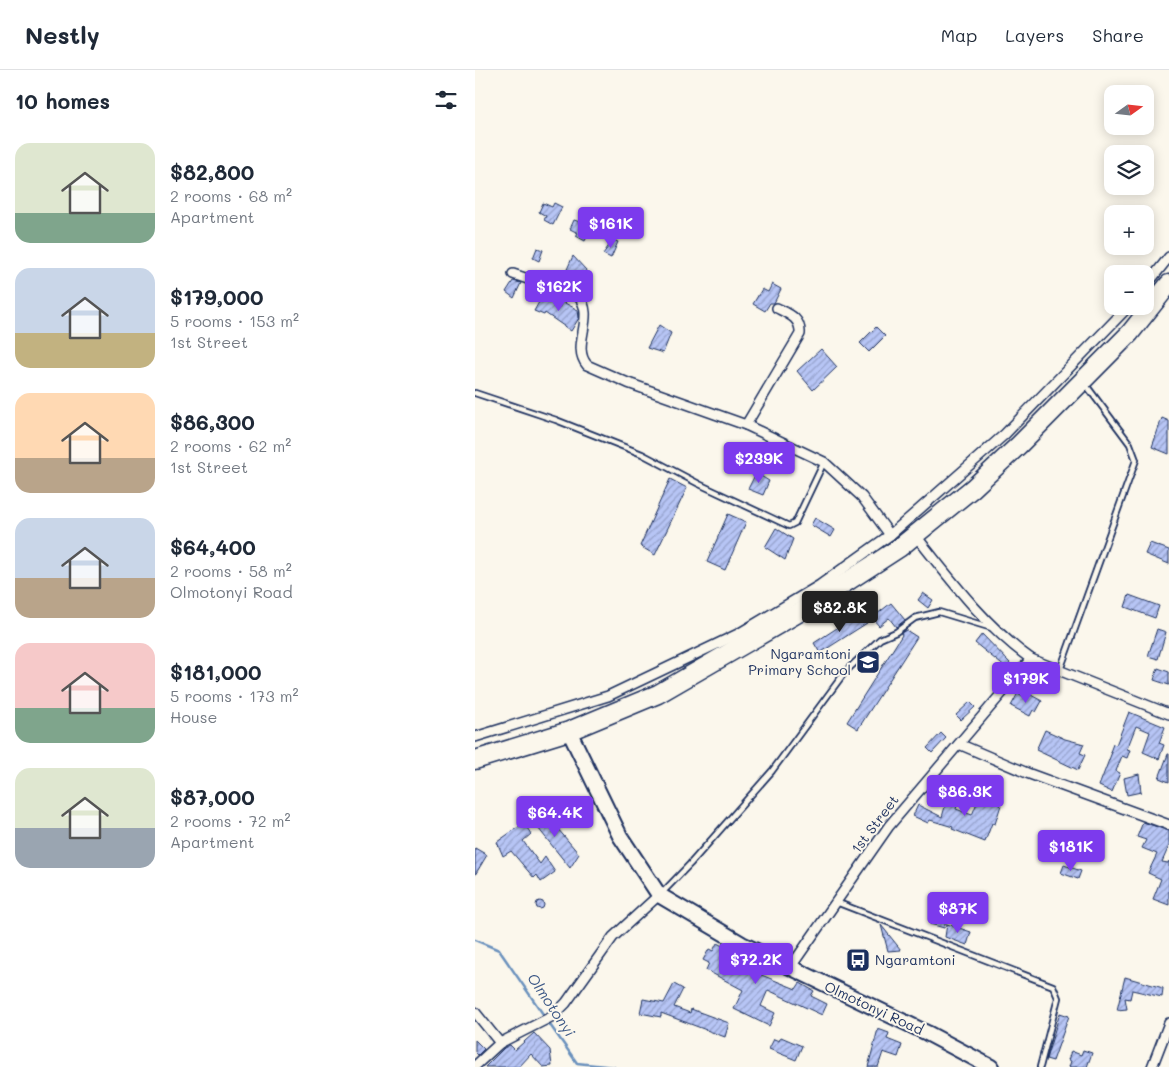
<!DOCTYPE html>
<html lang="en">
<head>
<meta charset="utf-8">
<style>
	body { margin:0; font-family:Mali,sans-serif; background:#f2f2f3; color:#1f2937; height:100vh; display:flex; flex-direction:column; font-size:19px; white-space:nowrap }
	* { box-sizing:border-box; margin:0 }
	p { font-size:16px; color:#747a83 }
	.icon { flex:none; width:28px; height:28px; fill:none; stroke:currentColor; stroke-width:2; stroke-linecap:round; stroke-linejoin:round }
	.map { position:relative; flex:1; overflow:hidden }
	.drawer { display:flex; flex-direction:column; background:#fff; width:475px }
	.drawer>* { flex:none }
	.needle { width:32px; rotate:75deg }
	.tools { position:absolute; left:629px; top:15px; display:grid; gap:10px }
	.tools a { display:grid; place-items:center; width:50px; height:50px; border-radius:10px; background:#fff; box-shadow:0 2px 12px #0003; font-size:25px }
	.price { position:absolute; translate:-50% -42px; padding:0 11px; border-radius:5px; background:#7c3aed; color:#fff; font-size:16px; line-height:32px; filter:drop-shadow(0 1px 2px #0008) }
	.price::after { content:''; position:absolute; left:50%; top:30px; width:15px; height:11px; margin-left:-8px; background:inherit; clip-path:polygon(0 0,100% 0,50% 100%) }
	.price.current { background:#222; color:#fff }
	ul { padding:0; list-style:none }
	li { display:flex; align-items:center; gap:15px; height:125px; padding:0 15px }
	li span { display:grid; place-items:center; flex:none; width:140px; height:100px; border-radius:15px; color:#555 }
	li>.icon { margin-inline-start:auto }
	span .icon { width:60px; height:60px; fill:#fffc; stroke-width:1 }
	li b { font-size:21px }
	h2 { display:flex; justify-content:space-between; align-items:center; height:60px; padding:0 15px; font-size:21px }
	header { display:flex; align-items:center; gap:30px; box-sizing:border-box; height:70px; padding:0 25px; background:#fff; border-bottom:1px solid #e0e1e3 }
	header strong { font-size:24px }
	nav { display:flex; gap:28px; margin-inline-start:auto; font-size:18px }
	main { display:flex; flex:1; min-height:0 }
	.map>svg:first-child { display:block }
</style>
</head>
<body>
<header>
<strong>Nestly</strong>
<nav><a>Map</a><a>Layers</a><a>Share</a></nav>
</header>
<main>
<section class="drawer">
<h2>10 homes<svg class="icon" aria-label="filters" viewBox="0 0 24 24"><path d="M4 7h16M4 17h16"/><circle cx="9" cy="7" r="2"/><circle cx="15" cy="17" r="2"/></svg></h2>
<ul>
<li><span style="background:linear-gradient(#dfe7d0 70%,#7fa58c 0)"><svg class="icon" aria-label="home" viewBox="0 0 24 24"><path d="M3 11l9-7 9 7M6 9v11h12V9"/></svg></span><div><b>$82,800</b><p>2 rooms · 68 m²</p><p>Apartment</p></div></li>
<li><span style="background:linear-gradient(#c9d6e8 65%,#c2b280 0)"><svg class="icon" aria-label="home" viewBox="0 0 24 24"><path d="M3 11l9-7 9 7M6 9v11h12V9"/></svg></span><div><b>$179,000</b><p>5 rooms · 153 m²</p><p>1st Street</p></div></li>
<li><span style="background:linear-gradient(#ffd9b3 65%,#b9a48a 0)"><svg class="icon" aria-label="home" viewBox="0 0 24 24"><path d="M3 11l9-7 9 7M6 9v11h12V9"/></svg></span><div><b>$86,300</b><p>2 rooms · 62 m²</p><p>1st Street</p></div></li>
<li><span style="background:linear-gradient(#c9d6e8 60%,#b9a48a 0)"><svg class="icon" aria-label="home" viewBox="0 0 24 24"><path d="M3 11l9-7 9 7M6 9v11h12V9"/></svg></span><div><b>$64,400</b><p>2 rooms · 58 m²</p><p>Olmotonyi Road</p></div></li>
<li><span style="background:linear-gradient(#f6c9c9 65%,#7fa58c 0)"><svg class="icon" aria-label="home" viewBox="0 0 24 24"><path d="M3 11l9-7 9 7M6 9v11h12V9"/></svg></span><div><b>$181,000</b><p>5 rooms · 173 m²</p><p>House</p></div></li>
<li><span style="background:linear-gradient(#dfe7d0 60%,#9aa5b1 0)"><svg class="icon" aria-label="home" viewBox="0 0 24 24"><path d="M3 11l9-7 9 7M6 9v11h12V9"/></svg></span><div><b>$87,000</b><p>2 rooms · 72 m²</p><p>Apartment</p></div></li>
</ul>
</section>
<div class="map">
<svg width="694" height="997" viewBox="0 0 694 997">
	<defs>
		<pattern id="building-hatch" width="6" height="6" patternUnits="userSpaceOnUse" patternTransform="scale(1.25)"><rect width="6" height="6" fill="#b7c5f5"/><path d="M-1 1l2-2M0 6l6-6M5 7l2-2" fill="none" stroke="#94a0ca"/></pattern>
	</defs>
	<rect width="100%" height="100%" fill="#fbf7ec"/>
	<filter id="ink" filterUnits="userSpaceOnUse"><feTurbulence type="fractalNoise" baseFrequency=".02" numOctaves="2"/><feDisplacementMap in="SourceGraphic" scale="10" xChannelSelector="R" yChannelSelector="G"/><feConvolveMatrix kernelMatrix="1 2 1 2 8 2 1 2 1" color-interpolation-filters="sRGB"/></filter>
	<g filter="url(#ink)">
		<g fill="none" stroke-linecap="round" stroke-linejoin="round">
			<g stroke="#6b91bd" stroke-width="2.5">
				<path d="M0,870l24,10 46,67"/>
				<path d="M73,952l29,41 37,4"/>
			</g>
		</g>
		<g fill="url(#building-hatch)" stroke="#1b2f5e">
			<path d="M68,133l9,4 2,-4 8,4 -9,18 -9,-5 2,-4 -7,-4z"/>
			<path d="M99,150l18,6 -7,15 -9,-5 2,-3 -8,-4z"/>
			<path d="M138,170l5,2 -7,16 -8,-4z"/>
			<path d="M62,178l6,2 -4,11 -6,-3z"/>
			<path d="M98,186l13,14 -7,17 -15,-11z"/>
			<path d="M38,211l8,2 -7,15 -8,-6z"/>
			<path d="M297,214l9,5 -7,14h-4l-5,8 -12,-7 9,-15 6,3z"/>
			<path d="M68,225l16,12 2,-6 17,9 1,8 -8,13 -26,-18 -1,2 -10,-4z"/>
			<path d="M184,255l12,8 -8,20 -16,-5z"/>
			<path d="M401,257l9,9 -16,16 -9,-9z"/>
			<path d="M346,279l16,18 -24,23 -16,-19z"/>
			<path d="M687,348l7,3v33l-17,-7z"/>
			<path d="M281,403l13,8 -6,14 -15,-6z"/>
			<path d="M195,409l17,9 -32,67 -15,-9z"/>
			<path d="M253,444l18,8 -21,48 -18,-8z"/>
			<path d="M340,448l20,12 -4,7 -20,-12z"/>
			<path d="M301,458l17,11 -8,21 -20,-13z"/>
			<path d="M675,473l19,7v14l-24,-10z"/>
			<path d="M448,523l10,7 -5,8 -10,-8z"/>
			<path d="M654,525l30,11 -4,12 -30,-11z"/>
			<path d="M416,533l14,17 -9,7 -7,-9 -10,8 -7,-8z"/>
			<path d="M385,543l7,10 -47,30 -6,-10z"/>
			<path d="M682,559l9,3 -8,27 -10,-3z"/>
			<path d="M431,560l11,7 -59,92 -11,-7 55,-87 -1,-2z"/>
			<path d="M507,564l28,29 -4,5 -31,-25z"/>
			<path d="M683,598l11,4v13l-15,-5z"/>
			<path d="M543,623l9,5 2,-4 13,7 -6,11 -3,-2 -3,6 -19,-10z"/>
			<path d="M495,632l5,5 -14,13 -5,-5z"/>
			<path d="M654,642l36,15 -6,16 5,2 -5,14 -16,-7 7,-20 -14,-6 -9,23 3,1 -3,8 -5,-2 -6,15 4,2 -8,19 -13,-6 13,-34h-2l3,-8 3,1z"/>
			<path d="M570,660l20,9 19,5 -4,9 5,2 -7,15 -42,-20z"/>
			<path d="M466,663l5,5 -14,15 -5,-5z"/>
			<path d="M693,684h1v28l-10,-4z"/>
			<path d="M664,704l2,18 -14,3 -3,-17z"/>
			<path d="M474,723l11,3 -4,13 16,6 8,-20 21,10 -6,19 -3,-1 -7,19 -33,-13 1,-2 -23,-7 -2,3 -15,-7 5,-11 24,12z"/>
			<path d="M67,740l37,44 -9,14 -40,-50z"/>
			<path d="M668,752l26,9v15l-7,16 6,1 1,-2v44l-16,-6 8,-20 -13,-6 9,-19 -15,-6 4,-8 -9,-3z"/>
			<path d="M49,753l7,11 -8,7 17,23 5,-7 10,15 -14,10 -4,-7 -3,3 -23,-27 -8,5 -6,-14z"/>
			<path d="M0,778l12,7 -12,20z"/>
			<path d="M589,795l17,6 -3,8 -17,-6z"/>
			<circle cx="65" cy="835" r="4"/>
			<path d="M457,846l14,5 -2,7 -14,-4z"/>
			<path d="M472,854l24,8 -4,13 -22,-8z"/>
			<path d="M406,855l20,25 -13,1z"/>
			<path d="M242,873l45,24 -3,7 37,15 4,-6 14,8 -3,5 16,8 -5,11 -54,-25 -7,16 14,7 -6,13 -35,-17 9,-19 -37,-20 3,-7 -6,-3 6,-11 4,2z"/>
			<path d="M650,907l38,11 -1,9 -30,-7 -2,9 -5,-1 2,11 -10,1z"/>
			<path d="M199,914l9,5 -9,18 16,6 1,-4 38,14 -4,14 -64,-24v4l-21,-4 3,-14 21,4z"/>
			<path d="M585,943l9,3 -16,45 -7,-2z"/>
			<path d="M403,959l11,4 -2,6 15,6 -4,12 -15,-5 -5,15h-10z"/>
			<path d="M59,963l16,17 2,16 -9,1 -12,-13 -12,13h-34l19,-19 6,-3 5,5z"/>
			<path d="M306,967l21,9 -6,14 -27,-11 5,-10 5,2z"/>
			<path d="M0,970l9,9 -6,6 -3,-3z"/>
			<path d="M608,980l9,3 -5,14h-18l2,-6 -3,-1 3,-9 10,4z"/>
		</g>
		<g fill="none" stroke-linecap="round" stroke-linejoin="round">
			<g stroke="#1b2f5e" stroke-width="8">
				<g id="lane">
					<path d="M0,323l81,27 86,34 57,30 90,42 6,-3 29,-61"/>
					<path d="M585,600l76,-210 -6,-16 -44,-59"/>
					<path d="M187,823l28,-29 82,-93 73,-99 35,-33 16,-7 19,-14 24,-6 53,16"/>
					<path d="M361,832l217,84 5,12 -18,69"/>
				</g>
			</g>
			<g stroke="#1b2f5e" stroke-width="12">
				<g id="street">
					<path d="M38,204l65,22c19,20 -8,49 9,69l41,18 118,42 78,37 38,35 28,38"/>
					<path d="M670,217l24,-30"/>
					<path d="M271,355l54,-91c1,-16 -11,-20 -23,-26"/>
					<path d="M441,466c35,44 69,90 115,123l138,55"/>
					<path d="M0,667l133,-41 130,-62 82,-49 70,-50 115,-101 124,-128"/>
					<path d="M484,674l68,29 142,52"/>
					<path d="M315,898l99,-142 142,-167"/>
					<path d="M0,942l25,31"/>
					<path d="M0,996l25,-23 53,-27 13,-13 47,-66 46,-42"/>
					<path d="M677,997l17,-44"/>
				</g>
			</g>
			<g stroke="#1b2f5e" stroke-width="18">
				<path id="secondary" d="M94,661l51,105 39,59 83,49 185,89 64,34"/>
			</g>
			<g stroke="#1b2f5e" stroke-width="21">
				<path id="highway" d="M0,690l94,-29 89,-37 147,-85 94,-61 74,-60 46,-43 111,-112 39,-49"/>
			</g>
			<use href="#lane" stroke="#fbf7ec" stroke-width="4.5"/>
			<use href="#street" stroke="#fbf7ec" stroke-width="9"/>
			<use href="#secondary" stroke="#fbf7ec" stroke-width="14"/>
			<use href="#highway" stroke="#fbf7ec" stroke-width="18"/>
		</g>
	</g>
	<defs>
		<g id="school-square" transform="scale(1.25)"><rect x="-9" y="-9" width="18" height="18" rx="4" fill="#1b2f5e" stroke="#fbf7ec"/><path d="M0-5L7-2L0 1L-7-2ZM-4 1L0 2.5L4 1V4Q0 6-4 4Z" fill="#fff"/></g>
		<g id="bus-square" transform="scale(1.25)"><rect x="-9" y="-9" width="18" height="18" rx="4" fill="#1b2f5e" stroke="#fbf7ec"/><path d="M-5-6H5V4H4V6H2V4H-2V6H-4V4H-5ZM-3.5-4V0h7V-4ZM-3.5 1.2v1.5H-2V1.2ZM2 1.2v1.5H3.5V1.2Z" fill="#fff"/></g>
	</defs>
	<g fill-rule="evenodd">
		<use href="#school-square" x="393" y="592"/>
		<use href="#bus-square" x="383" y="890"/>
	</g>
	<g text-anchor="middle" stroke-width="4" stroke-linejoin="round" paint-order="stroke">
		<g font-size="14" fill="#1b2f5e" stroke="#fbf7ec" text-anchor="end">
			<text x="376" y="589">Ngaramtoni<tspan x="376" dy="16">Primary School</tspan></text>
			<text x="400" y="895" text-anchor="start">Ngaramtoni</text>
		</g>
		<g font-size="14" fill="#1b2f5e" stroke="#fbf7ec">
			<text transform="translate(400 754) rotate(-53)" y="5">1st Street</text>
			<text transform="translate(399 938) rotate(25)" y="5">Olmotonyi Road</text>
		</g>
		<g font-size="15" font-style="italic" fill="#3c5886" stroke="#fbf7ec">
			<text transform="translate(76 935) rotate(56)" y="5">Olmotonyi</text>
		</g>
	</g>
</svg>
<div class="tools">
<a><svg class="needle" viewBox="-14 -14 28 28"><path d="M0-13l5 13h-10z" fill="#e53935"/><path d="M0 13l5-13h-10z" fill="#747a83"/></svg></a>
<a><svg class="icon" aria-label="layers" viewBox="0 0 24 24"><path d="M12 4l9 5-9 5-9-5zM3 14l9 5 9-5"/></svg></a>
<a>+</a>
<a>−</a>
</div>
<b class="price" style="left:136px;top:179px">$161K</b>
<b class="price" style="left:84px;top:242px">$162K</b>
<b class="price" style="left:284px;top:414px">$239K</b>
<b class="price current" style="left:365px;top:563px">$82.8K</b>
<b class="price" style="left:551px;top:634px">$179K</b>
<b class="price" style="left:490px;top:747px">$86.3K</b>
<b class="price" style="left:80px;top:768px">$64.4K</b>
<b class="price" style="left:596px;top:802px">$181K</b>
<b class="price" style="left:483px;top:864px">$87K</b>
<b class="price" style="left:281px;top:915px">$72.2K</b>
</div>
</main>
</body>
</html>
